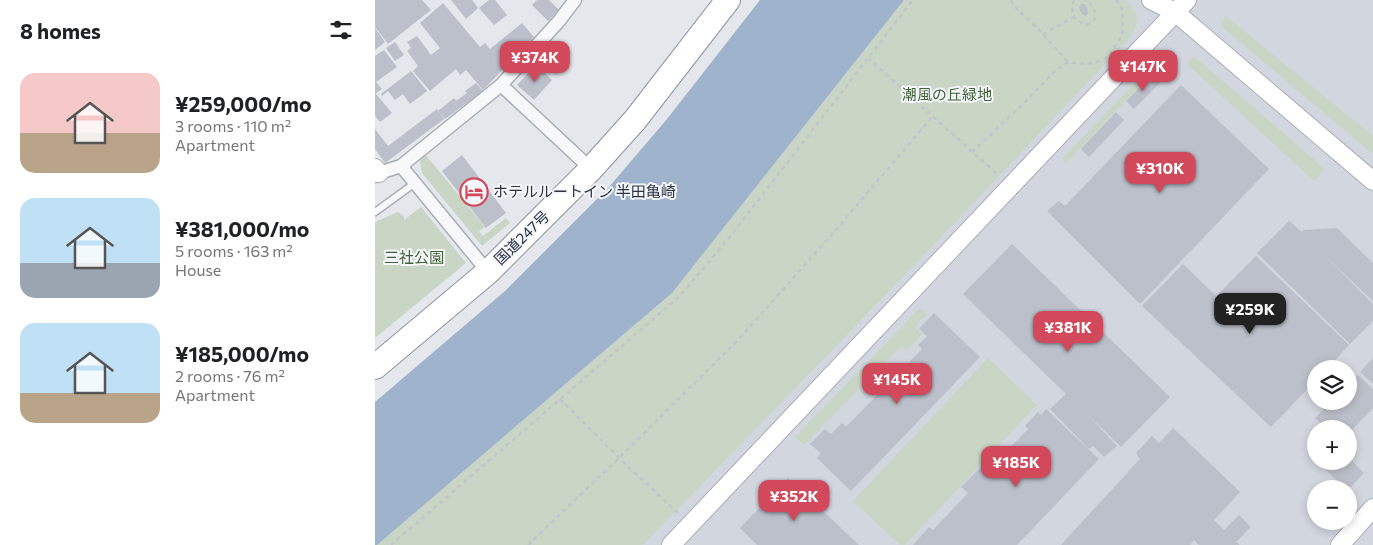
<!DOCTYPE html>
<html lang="en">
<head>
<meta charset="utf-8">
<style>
	body { margin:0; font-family:Commissioner,"Noto Sans JP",sans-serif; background:#f2f2f2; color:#202124; height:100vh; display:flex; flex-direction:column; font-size:19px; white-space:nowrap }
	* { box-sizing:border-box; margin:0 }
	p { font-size:16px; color:#757577 }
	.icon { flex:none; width:28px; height:28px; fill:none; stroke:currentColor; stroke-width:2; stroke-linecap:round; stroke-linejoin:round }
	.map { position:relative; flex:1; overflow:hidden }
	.details { display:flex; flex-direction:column; background:#fff; width:375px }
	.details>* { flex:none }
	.fabs { position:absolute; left:932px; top:360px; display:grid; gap:10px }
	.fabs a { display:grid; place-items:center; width:50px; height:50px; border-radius:50%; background:#fff; box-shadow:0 2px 8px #0003; font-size:25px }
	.price { position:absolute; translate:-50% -42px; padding:0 11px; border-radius:10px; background:#d1495b; color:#fff; font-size:16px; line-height:32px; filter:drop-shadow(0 1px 2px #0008) }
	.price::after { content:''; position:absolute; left:50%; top:30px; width:15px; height:11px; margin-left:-8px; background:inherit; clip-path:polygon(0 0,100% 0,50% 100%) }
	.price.selected { background:#222; color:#fff }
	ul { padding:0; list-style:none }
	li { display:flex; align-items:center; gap:15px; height:125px; padding:0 20px }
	li span { display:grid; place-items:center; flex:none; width:140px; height:100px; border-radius:15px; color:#555 }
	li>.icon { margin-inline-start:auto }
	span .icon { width:60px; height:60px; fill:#fffc; stroke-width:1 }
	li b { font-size:21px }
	h2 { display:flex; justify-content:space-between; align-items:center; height:60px; padding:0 20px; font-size:21px }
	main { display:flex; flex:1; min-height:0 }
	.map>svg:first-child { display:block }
</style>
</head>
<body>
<main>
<section class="details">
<h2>8 homes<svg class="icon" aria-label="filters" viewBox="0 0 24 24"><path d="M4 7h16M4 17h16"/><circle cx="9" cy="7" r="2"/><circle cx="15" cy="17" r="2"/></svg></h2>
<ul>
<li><span style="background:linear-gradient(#f6c9c9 60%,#b9a48a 0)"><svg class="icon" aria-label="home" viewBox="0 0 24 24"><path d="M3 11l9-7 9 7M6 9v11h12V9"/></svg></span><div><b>¥259,000/mo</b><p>3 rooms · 110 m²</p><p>Apartment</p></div></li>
<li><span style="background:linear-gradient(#bfe0f5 65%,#9aa5b1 0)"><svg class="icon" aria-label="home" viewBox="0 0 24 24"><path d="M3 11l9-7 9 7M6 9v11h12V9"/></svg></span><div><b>¥381,000/mo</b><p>5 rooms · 163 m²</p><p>House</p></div></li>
<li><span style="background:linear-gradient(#bfe0f5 70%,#b9a48a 0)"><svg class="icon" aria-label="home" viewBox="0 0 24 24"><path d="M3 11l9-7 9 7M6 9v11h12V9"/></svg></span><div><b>¥185,000/mo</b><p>2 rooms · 76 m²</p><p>Apartment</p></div></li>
</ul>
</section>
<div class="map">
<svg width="998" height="545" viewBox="0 0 998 545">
	<rect width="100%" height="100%" fill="#e4e7ec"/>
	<path fill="#d2d6de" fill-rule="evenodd" d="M529,0h469v545h-996l295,-252zM941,369h33v32h-33zM941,429h33v32h-33zM941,489h33v32h-33z"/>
	<g fill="#c9d6c5">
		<path d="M529,0h222c14,15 14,22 3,39l-226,238 -260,268h-266l295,-252z"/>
		<path d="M851,16l147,120v18l-151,-127 1,-7z"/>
		<path d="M171,46l19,17 -9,12 -21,-18z"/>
		<path d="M819,56l131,113 -11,12 -127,-117z"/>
		<path d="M783,59l6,1 -98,103 -4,-4z"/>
		<path d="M50,154l60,73 -6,4 4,5 23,-18 4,5 -28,23 -60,-73 -2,-12z"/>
		<path d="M46,207l45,56 -91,75v-116l23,-10 6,4v4z"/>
		<path d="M545,308l7,6 -12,13 7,7 -16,17 -5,-5 -97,99 -9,-8z"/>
		<path d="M613,358l49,47 -132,140h-5l-47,-44z"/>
	</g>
	<path fill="#9fb4cc" d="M385,0h144l-232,293 -295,252h-2v-143l130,-111 104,-104 58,-68z"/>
	<g fill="#bbc0ca">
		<path d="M0,0h47l9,10 -43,34 -13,-17z"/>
		<path d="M76,0h21l6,8 -12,11z"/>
		<path d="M114,0h6l12,15 -13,10 -15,-17z"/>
		<path d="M162,0h12l10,10 -11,11 -16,-16z"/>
		<path d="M68,3l37,44 5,-4 5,6 32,-26 12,14 -51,53 -17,-20 -6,5 -4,-6 -26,22 -17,-20 5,-5 -11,-15 4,-3 -4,-6 10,-6 14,19 9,-7 -20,-25z"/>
		<path d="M706,4h3l3,4 1,5 -2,3 -3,-1 -3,-4 -1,-4z"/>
		<path d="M0,28l10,14 -10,8z"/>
		<path d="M20,42l9,13 -9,6 -9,-13z"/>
		<path d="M9,50l13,17 -21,15 6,7 -7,5v-38z"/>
		<path d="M161,65l16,15 -18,20 -17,-15z"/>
		<path d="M36,71l16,20 -17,13 -7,-10 -8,6 -7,-9 -6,5 -1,-2z"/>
		<path d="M778,74l8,8 -27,27 -8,-8z"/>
		<path d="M101,83l7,8 -38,28 -7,-8 16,-13 2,3 11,-8 -2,-2z"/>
		<path d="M806,85l88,84 -129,135 -93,-93 12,-10 6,5z"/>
		<path d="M1,94l16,19 -12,9 -5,-6v-21z"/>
		<path d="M62,109l7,10 -59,44 -10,-14v-20l13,17z"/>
		<path d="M741,112l8,8 -35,37 -8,-8z"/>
		<path d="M87,155l44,58 -20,15 -44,-57z"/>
		<path d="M914,221l13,11 2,-2 33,-2 36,35v38l-48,-45 48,48v17l-23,23 -93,-91z"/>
		<path d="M637,244l158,153 -49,50 -34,-33 30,32 -13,11 -11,-11 -4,3 -39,-40 16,-15 -103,-100z"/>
		<path d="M881,256l93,89 -22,24h-11v11l-45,47 -129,-121 41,-42 33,32z"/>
		<path d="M559,313l46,44 -129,134 -34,-33 4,-5 -11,-9 15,-15 6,5 11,-11 4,4 76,-78 -4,-4 9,-9 -8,-7z"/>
		<path d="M998,358v26l-13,-12z"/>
		<path d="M983,375l15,14v19l-24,25v-4h-23l-11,-11 17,-17h17v-17z"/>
		<path d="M671,409l53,50 -82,86h-104l16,-18 4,3 35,-37 -7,-6 22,-22 6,5 39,-41 -3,-3 13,-14 3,3z"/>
		<path d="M798,428l67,64 -26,28 10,10 15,-15 12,12 -15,15 4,3h-41l-5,-5 -4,5h-129l79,-86 -4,-6 16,-17 7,7z"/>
		<path d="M974,458l15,15 -15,16h-4l-28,-28h32z"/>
		<path d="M413,478l71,67h-102l-17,-17z"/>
	</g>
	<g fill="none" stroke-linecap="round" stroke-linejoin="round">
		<g stroke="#a9aeb7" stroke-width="9">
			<path id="lane" d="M0,212l40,-29"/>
		</g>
		<g stroke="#a9aeb7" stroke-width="15">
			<g id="street">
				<path d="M126,85l90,84"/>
				<path d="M26,166l87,106"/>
				<path d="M0,176l4,-3 22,-7 100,-81 58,-64 16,-21"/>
			</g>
		</g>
		<g stroke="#a9aeb7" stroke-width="20">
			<g id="secondary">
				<path d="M776,0l24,12 198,169"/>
				<path d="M0,168l4,5"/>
				<path d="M296,545l516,-545"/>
				<path d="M965,545l33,-37"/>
			</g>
		</g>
		<g stroke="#8b94a3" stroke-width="26">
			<path id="highway" d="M0,367l113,-95 103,-103 44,-49 93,-120"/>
		</g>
		<g stroke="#c2c5cb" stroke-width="2.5" stroke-dasharray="4 4" stroke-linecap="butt">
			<path d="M636,0l6,9 26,25 25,28"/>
			<path d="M699,0c-10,24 24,33 21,13 -1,-6 -5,-10 -10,-13"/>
			<path d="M668,34l31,-17"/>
			<path d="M493,58l130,117"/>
			<path d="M597,152l45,-42 39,-40 12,-8 12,2 14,-1 11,-5 5,-4 10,-15 3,-10 -1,-20 -6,-9"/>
			<path d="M185,399l59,59 59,55"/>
			<path d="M16,545l289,-249 53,-63 180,-233"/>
			<path d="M153,545l91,-87 120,-119 95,-107 99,-116"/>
		</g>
		<use href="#lane" stroke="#f7f8fa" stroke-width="6"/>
		<use href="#street" stroke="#f7f8fa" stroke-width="12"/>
		<use href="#secondary" stroke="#fff" stroke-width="18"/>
		<use href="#highway" stroke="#fff" stroke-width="24"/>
	</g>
	<defs>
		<g id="hotel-ring" transform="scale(1.4375)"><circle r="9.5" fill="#f4f6f9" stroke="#d1495b" stroke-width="1.5"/><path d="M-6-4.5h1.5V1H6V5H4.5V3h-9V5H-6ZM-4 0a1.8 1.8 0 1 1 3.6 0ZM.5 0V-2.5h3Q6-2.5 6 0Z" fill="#d1495b"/></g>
	</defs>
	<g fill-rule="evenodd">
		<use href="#hotel-ring" x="99" y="192"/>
	</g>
	<g text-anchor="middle" stroke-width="4" stroke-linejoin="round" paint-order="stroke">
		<g font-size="15" fill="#3f6138" stroke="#f4f6f9">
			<text x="572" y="100">潮風の丘緑地</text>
			<text x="39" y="263">三社公園</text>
		</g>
		<g font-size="15" fill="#2b3445" stroke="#f4f6f9" text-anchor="start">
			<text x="118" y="197">ホテルルートイン 半田亀崎</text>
		</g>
		<g font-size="15" fill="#2b3445" stroke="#f4f6f9">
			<text transform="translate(147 238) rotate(-44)" y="5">国道247号</text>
		</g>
	</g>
</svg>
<div class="fabs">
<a><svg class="icon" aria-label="layers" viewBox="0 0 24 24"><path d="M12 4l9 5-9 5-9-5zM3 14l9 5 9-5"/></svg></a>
<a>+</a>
<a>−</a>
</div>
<b class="price" style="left:160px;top:83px">¥374K</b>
<b class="price" style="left:768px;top:92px">¥147K</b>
<b class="price" style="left:785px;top:194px">¥310K</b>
<b class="price selected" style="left:875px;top:335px">¥259K</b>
<b class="price" style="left:693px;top:353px">¥381K</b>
<b class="price" style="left:522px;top:405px">¥145K</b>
<b class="price" style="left:641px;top:488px">¥185K</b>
<b class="price" style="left:419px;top:522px">¥352K</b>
</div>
</main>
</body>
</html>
